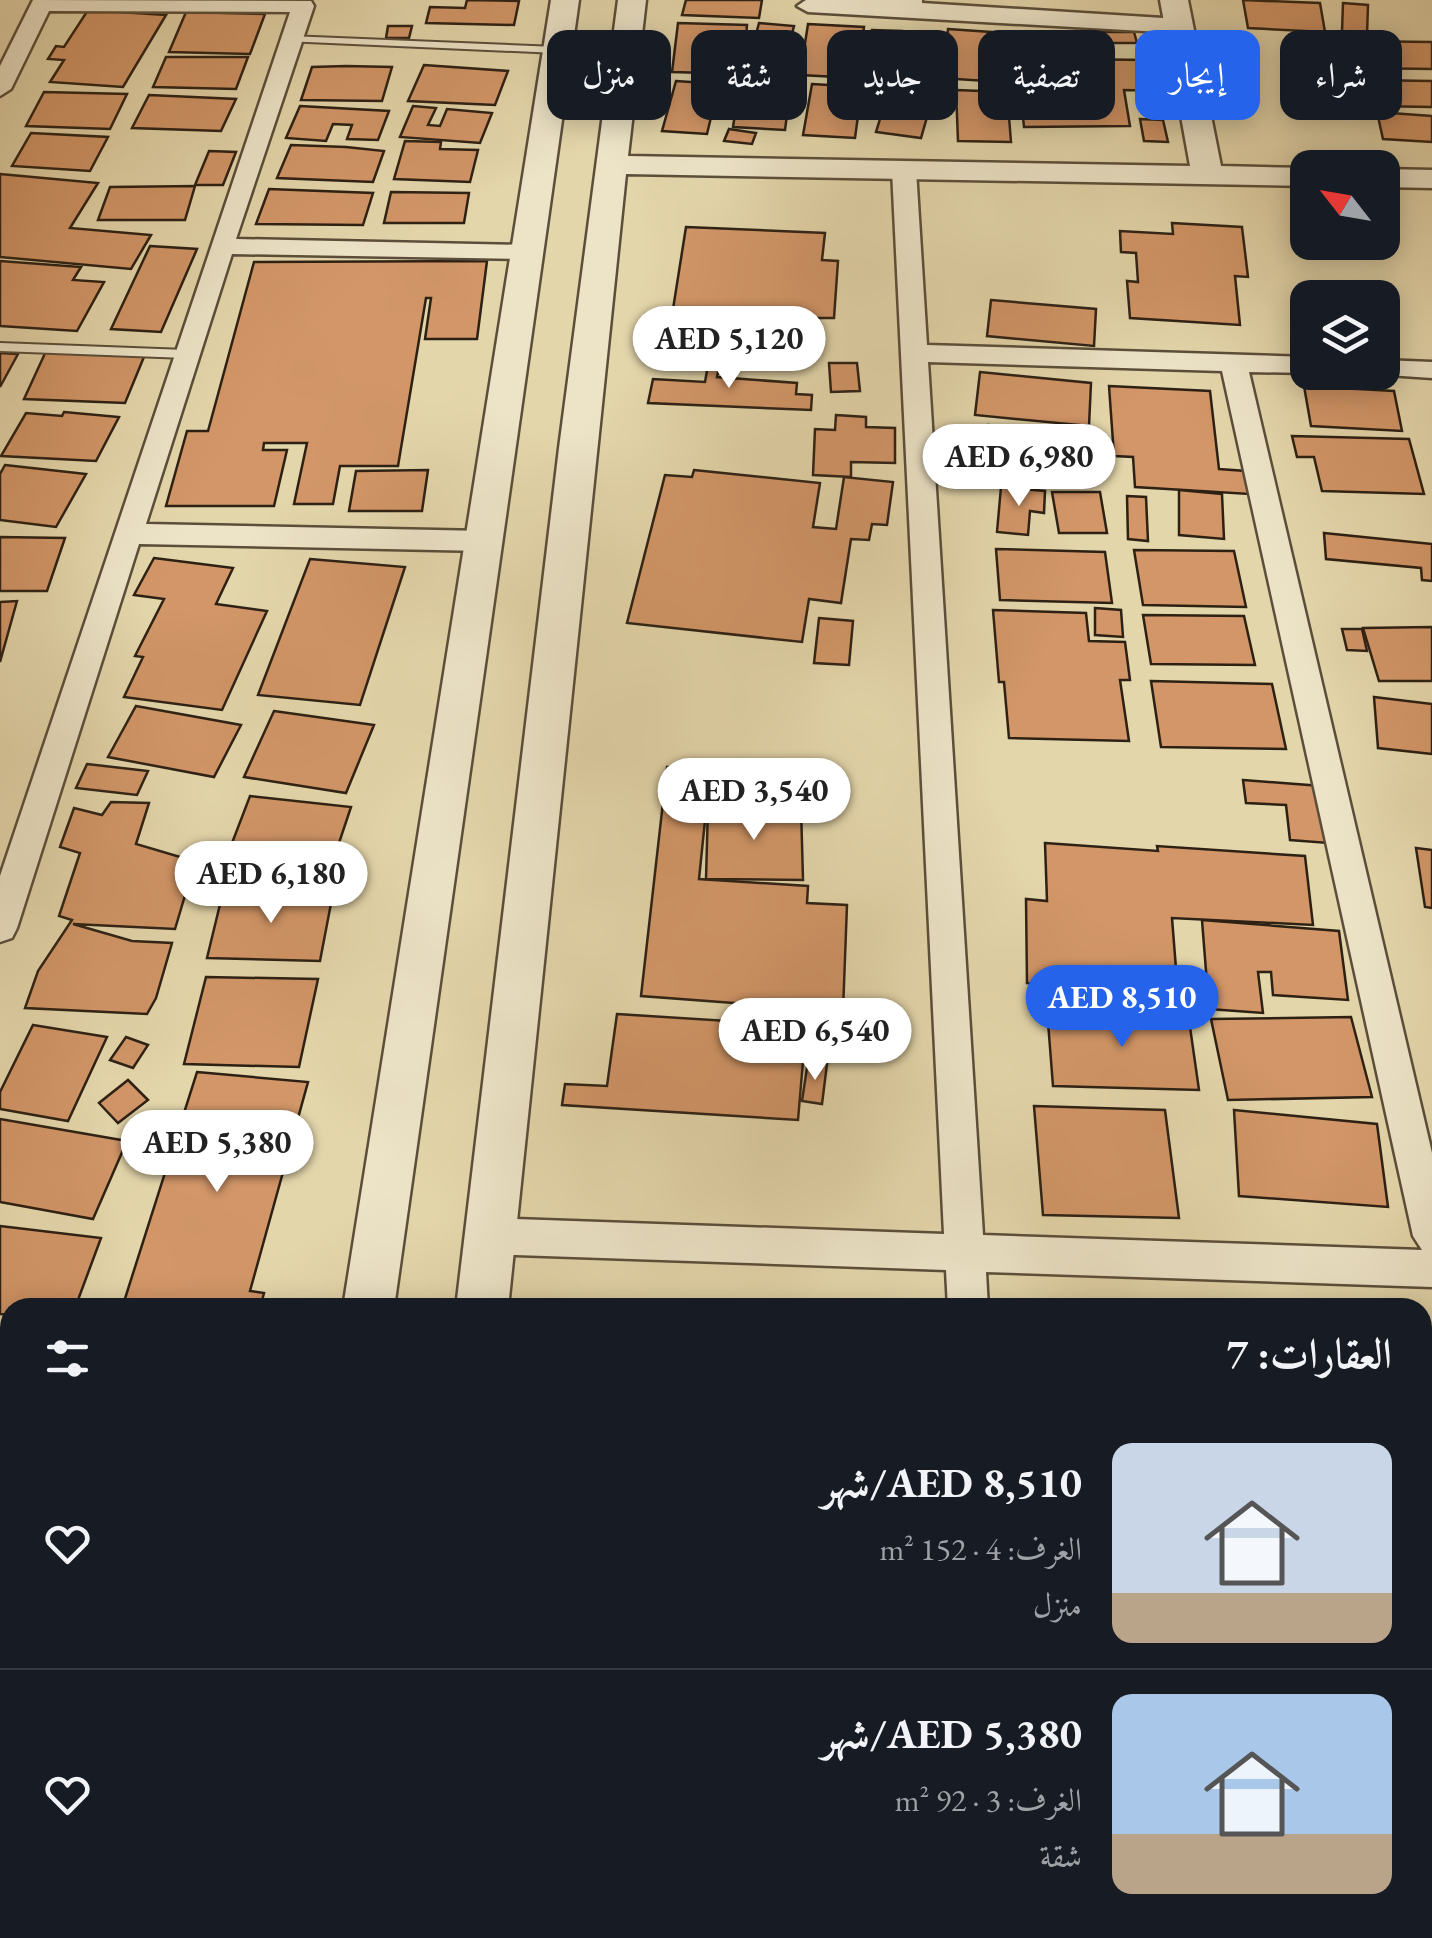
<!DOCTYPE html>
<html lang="ar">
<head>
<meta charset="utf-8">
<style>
	body { margin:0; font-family:"EB Garamond",Amiri,serif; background:#242831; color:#f1f3f6; direction:rtl; height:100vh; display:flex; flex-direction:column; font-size:38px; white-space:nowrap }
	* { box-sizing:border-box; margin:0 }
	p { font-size:32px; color:#9ea1a6 }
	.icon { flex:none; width:55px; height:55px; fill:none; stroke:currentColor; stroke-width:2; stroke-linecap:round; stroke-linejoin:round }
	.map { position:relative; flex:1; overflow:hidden; direction:ltr }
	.drawer { position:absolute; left:0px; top:1298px; width:1432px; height:642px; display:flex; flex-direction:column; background:#171b24; border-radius:30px 30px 0 0; box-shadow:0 5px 25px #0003; direction:rtl }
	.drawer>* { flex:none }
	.hud { position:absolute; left:30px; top:30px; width:1372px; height:90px; direction:rtl; display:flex; gap:20px }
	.needle { width:65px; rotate:301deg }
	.buttons { position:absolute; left:1290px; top:150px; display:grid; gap:20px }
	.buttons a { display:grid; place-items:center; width:110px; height:110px; border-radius:20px; background:#171b24; box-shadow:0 5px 25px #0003; font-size:50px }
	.price { position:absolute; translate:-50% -85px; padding:0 22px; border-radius:35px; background:#fff; color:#222; font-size:32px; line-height:65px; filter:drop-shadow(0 2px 5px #0008) }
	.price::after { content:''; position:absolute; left:50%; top:60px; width:30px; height:22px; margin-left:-15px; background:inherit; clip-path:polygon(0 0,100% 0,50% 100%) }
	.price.on { background:#2563eb; color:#fff }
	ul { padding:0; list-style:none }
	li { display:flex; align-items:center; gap:30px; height:250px; padding:0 40px }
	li+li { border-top:2px solid #363941 }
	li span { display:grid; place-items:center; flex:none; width:280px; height:200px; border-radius:20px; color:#555 }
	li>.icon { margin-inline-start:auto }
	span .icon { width:120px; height:120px; fill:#fffc; stroke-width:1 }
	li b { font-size:42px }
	h2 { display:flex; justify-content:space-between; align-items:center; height:120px; padding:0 40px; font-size:42px }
	.chip { padding:0 35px; border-radius:20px; background:#171b24; box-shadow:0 5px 25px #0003; font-size:35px; line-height:90px }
	.chip.on { background:#2563eb; color:#fff }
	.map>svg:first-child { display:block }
</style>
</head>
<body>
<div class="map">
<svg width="1432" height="1938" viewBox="0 0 1432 1938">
	<rect width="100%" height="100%" fill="#e4d6ab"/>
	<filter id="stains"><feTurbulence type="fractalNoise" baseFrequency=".002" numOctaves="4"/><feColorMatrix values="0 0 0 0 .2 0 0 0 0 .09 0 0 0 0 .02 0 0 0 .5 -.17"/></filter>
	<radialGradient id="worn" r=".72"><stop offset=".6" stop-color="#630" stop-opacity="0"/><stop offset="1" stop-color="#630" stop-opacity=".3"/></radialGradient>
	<g fill="#d29668" stroke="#2d2114" stroke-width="2.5">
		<path d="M467,0l52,1 -5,24 -88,-2 4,-16 35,1z"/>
		<path d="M686,0h76l-3,18 -77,-3z"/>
		<path d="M1243,0l77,3 5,29 -77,-4z"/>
		<path d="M1343,3l25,2 -1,30 -25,-3z"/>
		<path d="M88,10l78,5 -43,72 -73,-5 14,-22 -16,-1 8,-13 8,1z"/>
		<path d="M186,12l79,2 -15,40 -81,-2z"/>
		<path d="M678,23l69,2 -4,49 -71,-2z"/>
		<path d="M759,23l35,3 -6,23 6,1 -6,26 -42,-4z"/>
		<path d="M808,24l56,3 -7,51 -57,-3z"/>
		<path d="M388,26h24l-3,12h-23z"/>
		<path d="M948,29l43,3 -5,49 -44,-3z"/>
		<path d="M872,30l30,1 -1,35 -12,-1 -1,12 -18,-1z"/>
		<path d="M1075,31l26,2 -1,12 -25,-2z"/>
		<path d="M1102,32h32l3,11h-32z"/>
		<path d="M1014,33l53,1 3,25 76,1 4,22h13l1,9 -40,-1 6,36 -106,1z"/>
		<path d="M1351,41l81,1v27l-72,-1z"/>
		<path d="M166,57h82l-12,32 -83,-2z"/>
		<path d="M424,65l84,6 -13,34 -87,-4z"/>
		<path d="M346,66l46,1 -10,34 -81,-1 11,-33z"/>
		<path d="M1365,80l67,1v26l-58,-1z"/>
		<path d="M676,81l43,3 -12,50 -45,-3z"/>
		<path d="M740,82l51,2 -6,46 -52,-3z"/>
		<path d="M812,84l50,3 -7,51 -52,-3z"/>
		<path d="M891,84l44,5 -14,49 -45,-6z"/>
		<path d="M956,90l51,2 4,50 -53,-1z"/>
		<path d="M44,92l83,2 -17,35 -84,-3z"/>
		<path d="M149,95l87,4 -15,32 -89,-3z"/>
		<path d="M300,106l89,5 -11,29 -31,-1 5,-14 -19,-1 -7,17 -40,-3z"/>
		<path d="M413,106l23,2 -8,17 12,1 7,-17 45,4 -12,30 -80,-6z"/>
		<path d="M1377,112l55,4v26l-49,-3z"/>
		<path d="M1140,119l23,1 5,22 -24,-1z"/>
		<path d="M729,129l27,4 -4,11 -28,-3z"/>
		<path d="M31,133l77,4 -18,34 -78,-5z"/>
		<path d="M405,141l36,1 -1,7 38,1 -8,32 -76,-3z"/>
		<path d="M291,145l55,2 38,4 -11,31 -96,-4z"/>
		<path d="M209,151l27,1 -13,33h-28z"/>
		<path d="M0,174l98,9 -28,45 81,7 -20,34 -131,-12z"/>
		<path d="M195,186l-10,34h-87l12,-33z"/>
		<path d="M269,189l104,4 -10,32 -107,-1z"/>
		<path d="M391,192l78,1 -5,30h-80z"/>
		<path d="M1172,223l70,4 6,50 -13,-1 5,49 -110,-7 -3,-37 11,1 -2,-29 -15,-1 -1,-21 53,3z"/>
		<path d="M686,227l139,6 -3,27 16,1 -4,57h-19l-1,17 -144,-7z"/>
		<path d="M150,246l47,3 -36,83 -50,-3z"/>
		<path d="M0,261l81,6 -8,13 31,2 -27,49 -77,-5z"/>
		<path d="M487,261l-10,78h-52l6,-41h-5l-28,168h-58l-7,38h-39l13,-61h-43l-1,7h24l-13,56h-108l21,-75h21l46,-169z"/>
		<path d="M991,300l105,9 -2,37 -107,-10z"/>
		<path d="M711,348h12l-6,29 80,6 -1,11 16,1 -1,15 -163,-7 5,-24 52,3z"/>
		<path d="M47,349l99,3 -21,51 -101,-4z"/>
		<path d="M0,353l18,1 -18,33z"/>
		<path d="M829,363h28l3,28 -29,1z"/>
		<path d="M980,372l111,11 -2,43 -114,-11z"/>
		<path d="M1109,386l101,5 9,78 27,2 3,23 -114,-7 -2,-30 -19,-1z"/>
		<path d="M1304,386l90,5 8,40 -91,-5z"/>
		<path d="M64,412l55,5 -23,44 -95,-5 25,-43 36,3z"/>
		<path d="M836,415l30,2v10l29,1v35l-44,-1v15l-38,-2 2,-46 20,1z"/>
		<path d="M988,425l109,10 -1,46 -112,-10z"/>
		<path d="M1292,436l117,3 15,55 -102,-3 -8,-34h-17z"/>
		<path d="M5,465l81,9 -30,53 -56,-7v-46z"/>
		<path d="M428,470l-6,41h-73l7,-40z"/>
		<path d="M694,470l126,13 -7,44 23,2 8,-52 49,5 -6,43 -15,-1 -3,16 -18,-1 -10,64 -32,-4 -7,43 -175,-19 38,-148 27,2z"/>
		<path d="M1001,487l44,4 -1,22 -14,-2 -2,24 -31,-3z"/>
		<path d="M1179,490l43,4 2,45 -45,-4z"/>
		<path d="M1052,492h48l7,41h-48z"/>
		<path d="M1127,496l19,1 2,44 -20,-2z"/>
		<path d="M1324,533l108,11v37l-10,-1 -1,-12 -95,-9z"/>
		<path d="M0,537l65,1 -18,53h-47z"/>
		<path d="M996,549l109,3 7,51 -112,-3z"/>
		<path d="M1134,550l100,1 12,56 -103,-2z"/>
		<path d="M154,558l79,10 -17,36 51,7 -45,99 -98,-13 19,-40 -8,-1 29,-57 -30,-4z"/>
		<path d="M310,559l95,8 -45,138 -102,-10z"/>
		<path d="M17,601l-17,61v-60z"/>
		<path d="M1095,608l26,2 2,27 -28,-2z"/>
		<path d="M993,610l93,3 3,28 36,1 5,38h-10l9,61 -120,-3 -5,-56h-5z"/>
		<path d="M1143,615l101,1 11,49 -104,-1z"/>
		<path d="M819,618l34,3 -4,44 -35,-2z"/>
		<path d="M1432,627v54h-53l-16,-53z"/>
		<path d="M1342,629h20l5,22 -20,-1z"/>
		<path d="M1151,681l121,3 14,65 -125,-2z"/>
		<path d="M1374,697l58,7v50l-54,-6z"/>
		<path d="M136,706l105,19 -27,52 -106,-20z"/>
		<path d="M274,711l100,14 -28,68 -102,-16z"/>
		<path d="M87,764l61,7 -11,24 -61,-7z"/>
		<path d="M667,767l138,7 -2,33 -96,-6 -8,78 109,7 -1,17 40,2 -4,106 -202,-15z"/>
		<path d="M1243,780l78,6 7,57 -38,-3 -4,-35 -40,-2z"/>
		<path d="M250,796l101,11 -23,69 -104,-12z"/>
		<path d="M111,802l38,1 -13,41 44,13 17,-2 -22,74 -102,-5 59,17 40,2 -16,55 -9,16 -122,-6 13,-37 34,-51 -13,-4 21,-63 -20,-6 14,-39 28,7z"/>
		<path d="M708,806l93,1 2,73 -97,-1z"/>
		<path d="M1045,843l113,8 -1,-5 148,10 8,69 -141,-7 6,76 -151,-11 -1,-84 21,2z"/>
		<path d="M1416,848l16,2v58l-7,-1z"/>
		<path d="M223,892l110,1 -13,68 -113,-3z"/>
		<path d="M1202,920l137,11 9,69 -75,-5 -2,-23h-13l5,41 -54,-4z"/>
		<path d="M206,977l112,2 -19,88 -115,-3z"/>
		<path d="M1047,1009l141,4 11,77 -146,-4z"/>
		<path d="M617,1014l189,12 -8,94 -236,-15 3,-21 42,2z"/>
		<path d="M1351,1017l21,80 -144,3 -17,-81z"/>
		<path d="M33,1025l74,12 -39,84 -68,-12v-17z"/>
		<path d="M126,1037l22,8 -15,23 -23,-8z"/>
		<path d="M808,1061l19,3 -5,40 -20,-3z"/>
		<path d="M197,1072l111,10 -58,209 14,2 -4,15h-138z"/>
		<path d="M128,1080l20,20 -30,23 -19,-20z"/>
		<path d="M1034,1106l131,4 14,108 -136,-3z"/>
		<path d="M1234,1110l143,14 11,83 -149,-11z"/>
		<path d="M0,1119l127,22 -34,78 -93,-17z"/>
		<path d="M0,1226l101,12 -26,70h-65v7l-10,-1z"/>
		<path d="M0,1334l10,1v145l-10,-1z"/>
		<path d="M1422,1334l10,1v169h-10z"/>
		<path d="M1422,1533l10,1v163h-10z"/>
		<path d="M10,1718v108l-10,-1v-75z"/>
		<path d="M0,1865l10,1v64h122l-2,8h-130z"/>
		<path d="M541,1930h99v8h-100z"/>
		<path d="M687,1930h122l-1,8h-122z"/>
		<rect x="857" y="1930" width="127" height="8"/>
	</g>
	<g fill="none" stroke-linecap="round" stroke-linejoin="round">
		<g stroke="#5b4e3a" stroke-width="4">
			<g id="service">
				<path d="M289,36l268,11 6,3 -6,3 -272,-12 -1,-2z"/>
				<path d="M0,343l186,7 7,4 -7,4 -186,-7z"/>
			</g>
		</g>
		<g stroke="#5b4e3a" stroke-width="5">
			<g id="minor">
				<path d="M33,0l278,1 3,5 -78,233 291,6 12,7 -12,7 -295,-5 -86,270 338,7 10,3 4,7 -4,7 -10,3 -345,-7 -122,384 -5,10 -12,4v-66l290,-864 -241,-1 -38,78 -11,7v-30z"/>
				<path d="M823,0h99v3l257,16 11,7 -11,7 -371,-21 -11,-6 9,-6z"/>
				<path d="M904,163l12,7 11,175 381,12v15h3l-3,1 -59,-1 183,781v134l-446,-15 2,36h-40l-2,-38 -456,-16 -14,-5 -5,-13 5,-13 14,-5 454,16 -52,-1064zM928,362l294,9 191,865 9,14 -439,-15z"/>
				<path d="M1382,360l50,2v16l-59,-4 9,-2z"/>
				<rect x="1422" y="1788" width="10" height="46"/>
			</g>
		</g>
		<g stroke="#5b4e3a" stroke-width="5">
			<g id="tertiary">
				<path d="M551,0h28l-185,1308h-51z"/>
				<path d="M618,0h28l-18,156 562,10 -30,-166h28l33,166 87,2v18l-682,-12 -118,1134h-52l103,-860z"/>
				<path d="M1382,169l50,1v18l-50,-1z"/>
				<path d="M237,1930h62l-2,8h-62z"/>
				<path d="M377,1930h62l-1,8h-62z"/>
			</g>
		</g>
		<use href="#service" fill="#ede4c8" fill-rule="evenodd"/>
		<use href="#minor" fill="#ede4c8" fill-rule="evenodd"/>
		<use href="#tertiary" fill="#ede4c8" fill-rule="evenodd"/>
	</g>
	<rect width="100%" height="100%" filter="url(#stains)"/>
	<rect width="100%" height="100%" fill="url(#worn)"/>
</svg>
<div class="buttons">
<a><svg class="needle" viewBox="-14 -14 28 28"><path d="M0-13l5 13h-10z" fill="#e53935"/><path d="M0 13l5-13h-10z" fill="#9ea1a6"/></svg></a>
<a><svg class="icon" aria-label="layers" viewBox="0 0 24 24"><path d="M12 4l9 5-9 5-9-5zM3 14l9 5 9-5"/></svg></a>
</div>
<b class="price" style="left:729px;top:391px">AED 5,120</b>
<b class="price" style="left:1019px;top:509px">AED 6,980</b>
<b class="price" style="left:754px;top:843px">AED 3,540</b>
<b class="price" style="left:271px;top:926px">AED 6,180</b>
<b class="price on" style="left:1122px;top:1050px">AED 8,510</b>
<b class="price" style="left:815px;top:1083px">AED 6,540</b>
<b class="price" style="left:217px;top:1195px">AED 5,380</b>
<div class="hud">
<a class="chip">شراء</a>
<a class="chip on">إيجار</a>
<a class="chip">تصفية</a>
<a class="chip">جديد</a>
<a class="chip">شقة</a>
<a class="chip">منزل</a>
</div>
<section class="drawer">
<h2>العقارات: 7<svg class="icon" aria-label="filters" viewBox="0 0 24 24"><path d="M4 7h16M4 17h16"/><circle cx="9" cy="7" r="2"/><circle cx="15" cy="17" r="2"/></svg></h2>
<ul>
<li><span style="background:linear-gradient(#c9d6e8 75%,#b9a48a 0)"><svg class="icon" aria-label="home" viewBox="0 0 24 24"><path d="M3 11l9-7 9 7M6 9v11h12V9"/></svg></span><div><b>AED 8,510/شهر</b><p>الغرف: 4 · 152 m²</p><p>منزل</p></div><svg class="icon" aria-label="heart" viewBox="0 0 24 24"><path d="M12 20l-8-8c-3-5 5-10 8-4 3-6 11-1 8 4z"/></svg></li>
<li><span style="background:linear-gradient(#a9c7e8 70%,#b9a48a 0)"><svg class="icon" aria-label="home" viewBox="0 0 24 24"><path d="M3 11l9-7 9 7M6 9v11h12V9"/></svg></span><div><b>AED 5,380/شهر</b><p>الغرف: 3 · 92 m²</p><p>شقة</p></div><svg class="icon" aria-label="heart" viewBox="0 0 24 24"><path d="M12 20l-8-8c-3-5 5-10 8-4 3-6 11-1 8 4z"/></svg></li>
</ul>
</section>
</div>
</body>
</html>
